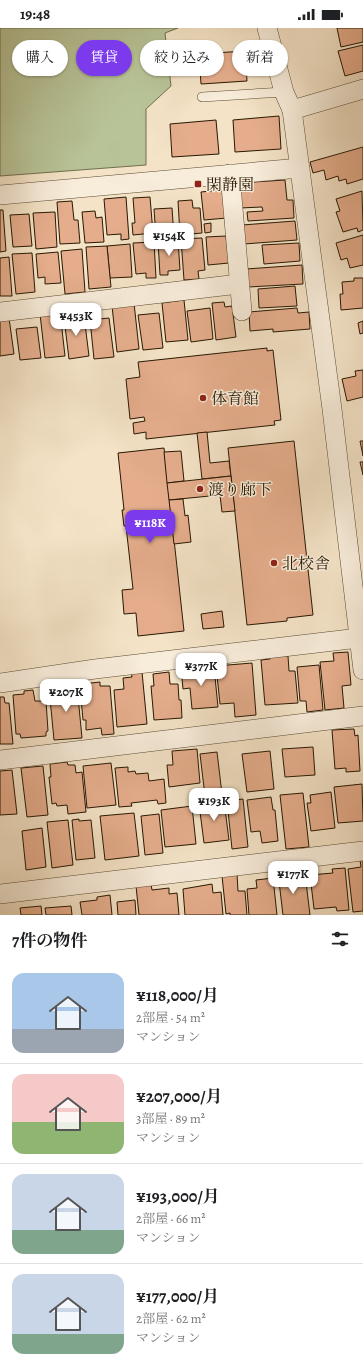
<!DOCTYPE html>
<html lang="ja">
<head>
<meta charset="utf-8">
<style>
	body { margin:0; font-family:Alegreya,"Noto Serif JP",serif; background:#f2f2f2; color:#202124; height:100vh; display:flex; flex-direction:column; font-size:15px; white-space:nowrap }
	* { box-sizing:border-box; margin:0 }
	p { font-size:13px; color:#757577 }
	.icon { flex:none; width:22px; height:22px; fill:none; stroke:currentColor; stroke-width:2; stroke-linecap:round; stroke-linejoin:round }
	.map { position:relative; height:887px; overflow:hidden }
	.details { display:flex; flex-direction:column; background:#fff; flex:1 }
	.details>* { flex:none }
	.top-card { position:absolute; left:12px; top:12px; width:339px; height:36px; display:flex; gap:8px }
	.price { position:absolute; translate:-50% -34px; padding:0 9px; border-radius:8px; background:#fff; color:#222; font-size:13px; line-height:26px; filter:drop-shadow(0 1px 2px #0008) }
	.price::after { content:''; position:absolute; left:50%; top:24px; width:12px; height:9px; margin-left:-6px; background:inherit; clip-path:polygon(0 0,100% 0,50% 100%) }
	.price.current { background:#7c3aed; color:#fff }
	ul { padding:0; list-style:none }
	li { display:flex; align-items:center; gap:12px; height:100px; padding:0 12px }
	li+li { border-top:1px solid #e0e0e0 }
	li span { display:grid; place-items:center; flex:none; width:112px; height:80px; border-radius:12px; color:#555 }
	li>.icon { margin-inline-start:auto }
	span .icon { width:48px; height:48px; fill:#fffc; stroke-width:1 }
	li b { font-size:17px }
	h2 { display:flex; justify-content:space-between; align-items:center; height:48px; padding:0 12px; font-size:17px }
	.pill { padding:0 14px; border-radius:18px; background:#fff; box-shadow:0 1px 3px #0004; font-size:14px; line-height:36px }
	.pill.current { background:#7c3aed; color:#fff }
	.status { display:flex; justify-content:space-between; align-items:center; height:28px; padding:0 20px; background:#fff; direction:ltr }
	.status svg { height:11px; fill:currentColor }
	.map>svg:first-child { display:block }
</style>
</head>
<body>
<div class="status"><b>19:48</b><svg viewBox="0 0 49 12"><path d="M0 12V9h3v3zM5 12V6h3v6zM10 12V3h3v9zM15 12V0h3v12zM26 1h20v11H26zM47 4h2v5h-2z"/></svg></div>
<div class="map">
<svg width="363" height="887" viewBox="0 0 363 887">
	<rect width="100%" height="100%" fill="#f4e3c7"/>
	<filter id="stains"><feTurbulence type="fractalNoise" baseFrequency=".005" numOctaves="4"/><feColorMatrix values="0 0 0 0 .2 0 0 0 0 .09 0 0 0 0 .02 0 0 0 .5 -.17"/></filter>
	<radialGradient id="worn" r=".72"><stop offset=".6" stop-color="#630" stop-opacity="0"/><stop offset="1" stop-color="#630" stop-opacity=".3"/></radialGradient>
	<path fill="#b8c498" stroke="#706e4d" d="M0,0h178l-13,5 6,53 -25,23v56l-146,11z"/>
	<g fill="#e5ad8c" stroke="#281802">
		<path d="M337,0h26v14l-22,5z"/>
		<path d="M363,17v26l-18,5 -7,-25z"/>
		<path d="M245,23l2,30 -46,3 -2,-30z"/>
		<path d="M279,88l2,33 -46,3 -2,-32z"/>
		<path d="M216,92l3,34 -47,3 -2,-33z"/>
		<path d="M363,119v32l-16,5 -1,-5 -7,2 -1,-5 -12,4 -2,-10 -11,3 -3,-11z"/>
		<path d="M285,152l2,20h6l1,18 -46,3 -1,-9 16,-1 -1,-4 -22,1 -2,-25z"/>
		<path d="M220,162l5,5 2,23 -23,2 -3,-28z"/>
		<path d="M362,163l1,39 -5,2 -1,-4 -14,4 -7,-20 4,-1 -4,-12z"/>
		<path d="M126,169l3,42 -8,1v-6l-14,1 -3,-36z"/>
		<path d="M150,169l3,36 -20,2 -1,-12h3l-2,-25z"/>
		<path d="M192,172l1,8h7l2,25 -22,2 -2,-34z"/>
		<path d="M72,173l2,19h4l2,23 -20,1 -3,-42z"/>
		<path d="M172,180l2,28 -18,1 -2,-28z"/>
		<path d="M0,182h3l3,41 -6,1z"/>
		<path d="M95,183l1,7 6,-1 2,25 -19,1 -3,-31z"/>
		<path d="M55,184l2,35 -21,2 -3,-36z"/>
		<path d="M29,186l3,32 -19,1 -3,-32z"/>
		<path d="M295,193l2,19 -53,4 -2,-19z"/>
		<path d="M211,195v9l-6,1 -1,-9z"/>
		<path d="M363,207v30l-13,3 -3,-10 -6,2 -5,-17z"/>
		<path d="M226,208l3,27 -21,2 -2,-28z"/>
		<path d="M202,210l3,32 -7,1 1,8 -15,1 -3,-41z"/>
		<path d="M178,212l2,30 -12,1v4h-8l-2,-34z"/>
		<path d="M154,214l2,36h-10v-5l-10,1 -3,-31z"/>
		<path d="M299,215l1,18 -36,3 -2,-19z"/>
		<path d="M130,216l2,33 -22,1 -3,-32z"/>
		<path d="M107,218l4,41 -22,2 -3,-42z"/>
		<path d="M82,221l3,43 -20,2 -4,-43z"/>
		<path d="M58,224l3,31 -16,1v-7l-7,1 -2,-24z"/>
		<path d="M32,225l3,39 -19,2 -4,-40z"/>
		<path d="M9,229l3,39h-12v-38z"/>
		<path d="M302,237l1,19 -55,3 -2,-18z"/>
		<path d="M354,250h9v30l-22,2 -1,-16h3l-1,-12 12,-1z"/>
		<path d="M295,258l2,20 -38,2 -1,-19z"/>
		<path d="M184,272l4,40 -22,2 -4,-39z"/>
		<path d="M224,274l1,5 7,-1 4,31 -20,3 -4,-37z"/>
		<path d="M134,275l5,46 -22,3 -5,-46z"/>
		<path d="M210,280l3,31 -22,3 -4,-31z"/>
		<path d="M297,280l1,5 11,-1 1,17 -37,3v-3l-23,2 -1,-19z"/>
		<path d="M60,284l5,44 -20,2 -5,-44z"/>
		<path d="M159,285l4,35 -20,2 -5,-35z"/>
		<path d="M84,288l5,40 -20,3 -5,-41z"/>
		<path d="M9,290l5,36 -14,2v-37z"/>
		<path d="M109,290l5,39 -20,2 -4,-39z"/>
		<path d="M363,293v12l-3,1 -2,-11z"/>
		<path d="M37,299l4,31 -21,2 -4,-31z"/>
		<path d="M267,320v3l6,-1 8,70 -7,1 1,4 -129,14v-7l-12,2 -1,-11 12,-2 -1,-4 -14,2 -4,-40 14,-2 -2,-15z"/>
		<path d="M363,342v27l-16,4 -5,-22 14,-3 -1,-5z"/>
		<path d="M207,404l3,31 19,-2 2,15 -29,3 -5,-46z"/>
		<path d="M294,413l19,174 -26,3v3l-40,4 -19,-177z"/>
		<path d="M360,413h3v15z"/>
		<path d="M164,420l20,183 -46,5 -2,-23 -12,1 -2,-24 11,-1 -7,-63h-2l-2,-16h2l-6,-57z"/>
		<path d="M181,423l3,30 -17,2 -3,-31z"/>
		<path d="M360,434h3v13z"/>
		<path d="M231,448l4,35 -13,1 -2,-17 -51,5 -2,-17z"/>
		<path d="M183,471l2,17 3,-1 3,27 -17,2 -5,-44z"/>
		<path d="M222,583l2,16 -21,2 -2,-15z"/>
		<path d="M348,624l3,33 -9,1 2,22 -19,2 -5,-48 14,-1 -1,-8z"/>
		<path d="M288,628l1,15h6l3,32 -33,2 -4,-45 9,-1v-2z"/>
		<path d="M252,635l4,52 -21,2 -1,-14 -14,1 -4,-38z"/>
		<path d="M319,637l4,45 -16,2 -1,-11h-6l-3,-34z"/>
		<path d="M190,638l1,3 23,-2 4,40 -26,2 -2,-21 -7,1 -2,-22z"/>
		<path d="M131,644h11l5,52 -30,3 -3,-37 10,-1 -1,-11 9,-1z"/>
		<path d="M169,644l1,12h8l1,16h2l1,18 -28,2 -3,-34h3l-1,-12z"/>
		<path d="M100,654v4h10l4,48 -12,1 -1,-7 -15,2v-10h-3l-2,-22h3l-1,-14z"/>
		<path d="M77,658l5,52 -28,2 -5,-52z"/>
		<path d="M33,662l2,11h11l2,30 -2,1v4l-25,2 -1,-4h-4l-3,-39 11,-1v-3z"/>
		<path d="M0,669h4l1,6h4l4,41h-13z"/>
		<path d="M354,701l1,7 3,-1 2,36 -14,1v-4l-11,1 -3,-39z"/>
		<path d="M313,719l2,28 -30,2 -3,-28z"/>
		<path d="M197,721l3,34 -31,4 -2,-22h6l-1,-14z"/>
		<path d="M270,723l4,38 -27,3 -5,-38z"/>
		<path d="M217,724l5,42 -17,2 -5,-42z"/>
		<path d="M67,734l1,3h7l1,8 6,-1 4,40 -18,2 -1,-9 -10,1 -1,-3 -4,1 -3,-27h2l-1,-13z"/>
		<path d="M111,735l5,42 -29,3 -4,-42z"/>
		<path d="M43,738l5,49 -21,2 -6,-49z"/>
		<path d="M128,739v5l7,-1 1,3 12,-1 1,8 15,-2 2,24 -8,1 -1,-4 -26,3 1,3 -13,1 -4,-39z"/>
		<path d="M12,742l5,44 -17,1v-44z"/>
		<path d="M362,756l1,37 -25,2 -4,-36z"/>
		<path d="M331,764l4,36 -24,3 -4,-28h4l-1,-8z"/>
		<path d="M303,765l6,54 -23,2 -6,-54z"/>
		<path d="M271,769l2,13h2l3,31 -16,2 -2,-12 -9,1 -4,-32z"/>
		<path d="M243,771l5,48 -16,2 -5,-48z"/>
		<path d="M224,773l5,39 -25,3 -5,-39z"/>
		<path d="M192,778l4,38 -31,3 -4,-37z"/>
		<path d="M134,785l5,43 -34,4 -5,-44z"/>
		<path d="M159,786l4,39 -18,2 -4,-39z"/>
		<path d="M79,791v2l12,-1 4,38 -19,2 -4,-40z"/>
		<path d="M68,792l5,45 -21,3 -5,-46z"/>
		<path d="M42,800l4,39 -20,3 -4,-39z"/>
		<path d="M363,831v52l-10,1 -5,-43 13,-2 -1,-7z"/>
		<path d="M345,840l4,42 -12,1 -1,-4 -22,2 -4,-34 23,-2 -1,-4z"/>
		<path d="M298,843l1,12 7,-1 4,33h-27l-5,-42z"/>
		<path d="M237,846l1,17h7l2,24h-17v-2l-4,1 -4,-38z"/>
		<path d="M273,850l4,37h-28l-2,-26 10,-1 -1,-8z"/>
		<path d="M151,856l1,6 17,-2v6l8,-1 2,22h-40l-3,-29z"/>
		<path d="M212,856l1,9 8,-1 2,23h-38l-2,-26z"/>
		<path d="M110,867l2,20h-30l-2,-13 17,-2v-3z"/>
		<path d="M135,872l1,15h-18l-1,-13z"/>
		<path d="M41,878l1,9h-21l-1,-7z"/>
		<path d="M71,878l1,9h-26l-1,-7z"/>
	</g>
	<g fill="none" stroke-linecap="round" stroke-linejoin="round">
		<g stroke="#5b4b33" stroke-width="10">
			<path id="lane" d="M202,69l82,-5"/>
		</g>
		<g stroke="#5b4b33" stroke-width="20">
			<g id="street">
				<path d="M267,0l17,64 8,18 40,299 31,261"/>
				<path d="M292,82l71,-21"/>
				<path d="M230,146l12,137"/>
				<path d="M0,167l300,-27"/>
				<path d="M0,284l239,-28"/>
				<path d="M0,655l95,-14 264,-31"/>
				<path d="M0,732l363,-44"/>
				<path d="M0,866l363,-43"/>
			</g>
		</g>
		<use href="#lane" stroke="#f8eddb" stroke-width="9"/>
		<use href="#street" stroke="#f8eddb" stroke-width="19"/>
	</g>
	<g fill="#8f2418" stroke="#f8eddb" stroke-width="1.5">
		<rect x="194" y="152" width="8" height="8" rx="2"/>
		<circle cx="203" cy="370" r="4"/>
		<circle cx="200" cy="461" r="4"/>
		<circle cx="274" cy="535" r="4"/>
	</g>
	<g text-anchor="middle" stroke-width="3" stroke-linejoin="round" paint-order="stroke">
		<g font-size="16" fill="#281802" stroke="#f8eddb" text-anchor="start">
			<text x="206" y="162">閑静園</text>
			<text x="211" y="376">体育館</text>
			<text x="208" y="467">渡り廊下</text>
			<text x="282" y="541">北校舎</text>
		</g>
	</g>
	<rect width="100%" height="100%" filter="url(#stains)"/>
	<rect width="100%" height="100%" fill="url(#worn)"/>
</svg>
<b class="price" style="left:169px;top:229px">¥154K</b>
<b class="price" style="left:76px;top:309px">¥453K</b>
<b class="price current" style="left:150px;top:516px">¥118K</b>
<b class="price" style="left:201px;top:659px">¥377K</b>
<b class="price" style="left:66px;top:685px">¥207K</b>
<b class="price" style="left:214px;top:794px">¥193K</b>
<b class="price" style="left:293px;top:867px">¥177K</b>
<div class="top-card">
<a class="pill">購入</a>
<a class="pill current">賃貸</a>
<a class="pill">絞り込み</a>
<a class="pill">新着</a>
</div>
</div>
<section class="details">
<h2>7件の物件<svg class="icon" aria-label="filters" viewBox="0 0 24 24"><path d="M4 7h16M4 17h16"/><circle cx="9" cy="7" r="2"/><circle cx="15" cy="17" r="2"/></svg></h2>
<ul>
<li><span style="background:linear-gradient(#a9c7e8 70%,#9aa5b1 0)"><svg class="icon" aria-label="home" viewBox="0 0 24 24"><path d="M3 11l9-7 9 7M6 9v11h12V9"/></svg></span><div><b>¥118,000/月</b><p>2部屋 · 54 m²</p><p>マンション</p></div></li>
<li><span style="background:linear-gradient(#f6c9c9 60%,#8fb573 0)"><svg class="icon" aria-label="home" viewBox="0 0 24 24"><path d="M3 11l9-7 9 7M6 9v11h12V9"/></svg></span><div><b>¥207,000/月</b><p>3部屋 · 89 m²</p><p>マンション</p></div></li>
<li><span style="background:linear-gradient(#c9d6e8 70%,#7fa58c 0)"><svg class="icon" aria-label="home" viewBox="0 0 24 24"><path d="M3 11l9-7 9 7M6 9v11h12V9"/></svg></span><div><b>¥193,000/月</b><p>2部屋 · 66 m²</p><p>マンション</p></div></li>
<li><span style="background:linear-gradient(#c9d6e8 75%,#7fa58c 0)"><svg class="icon" aria-label="home" viewBox="0 0 24 24"><path d="M3 11l9-7 9 7M6 9v11h12V9"/></svg></span><div><b>¥177,000/月</b><p>2部屋 · 62 m²</p><p>マンション</p></div></li>
</ul>
</section>
</body>
</html>
